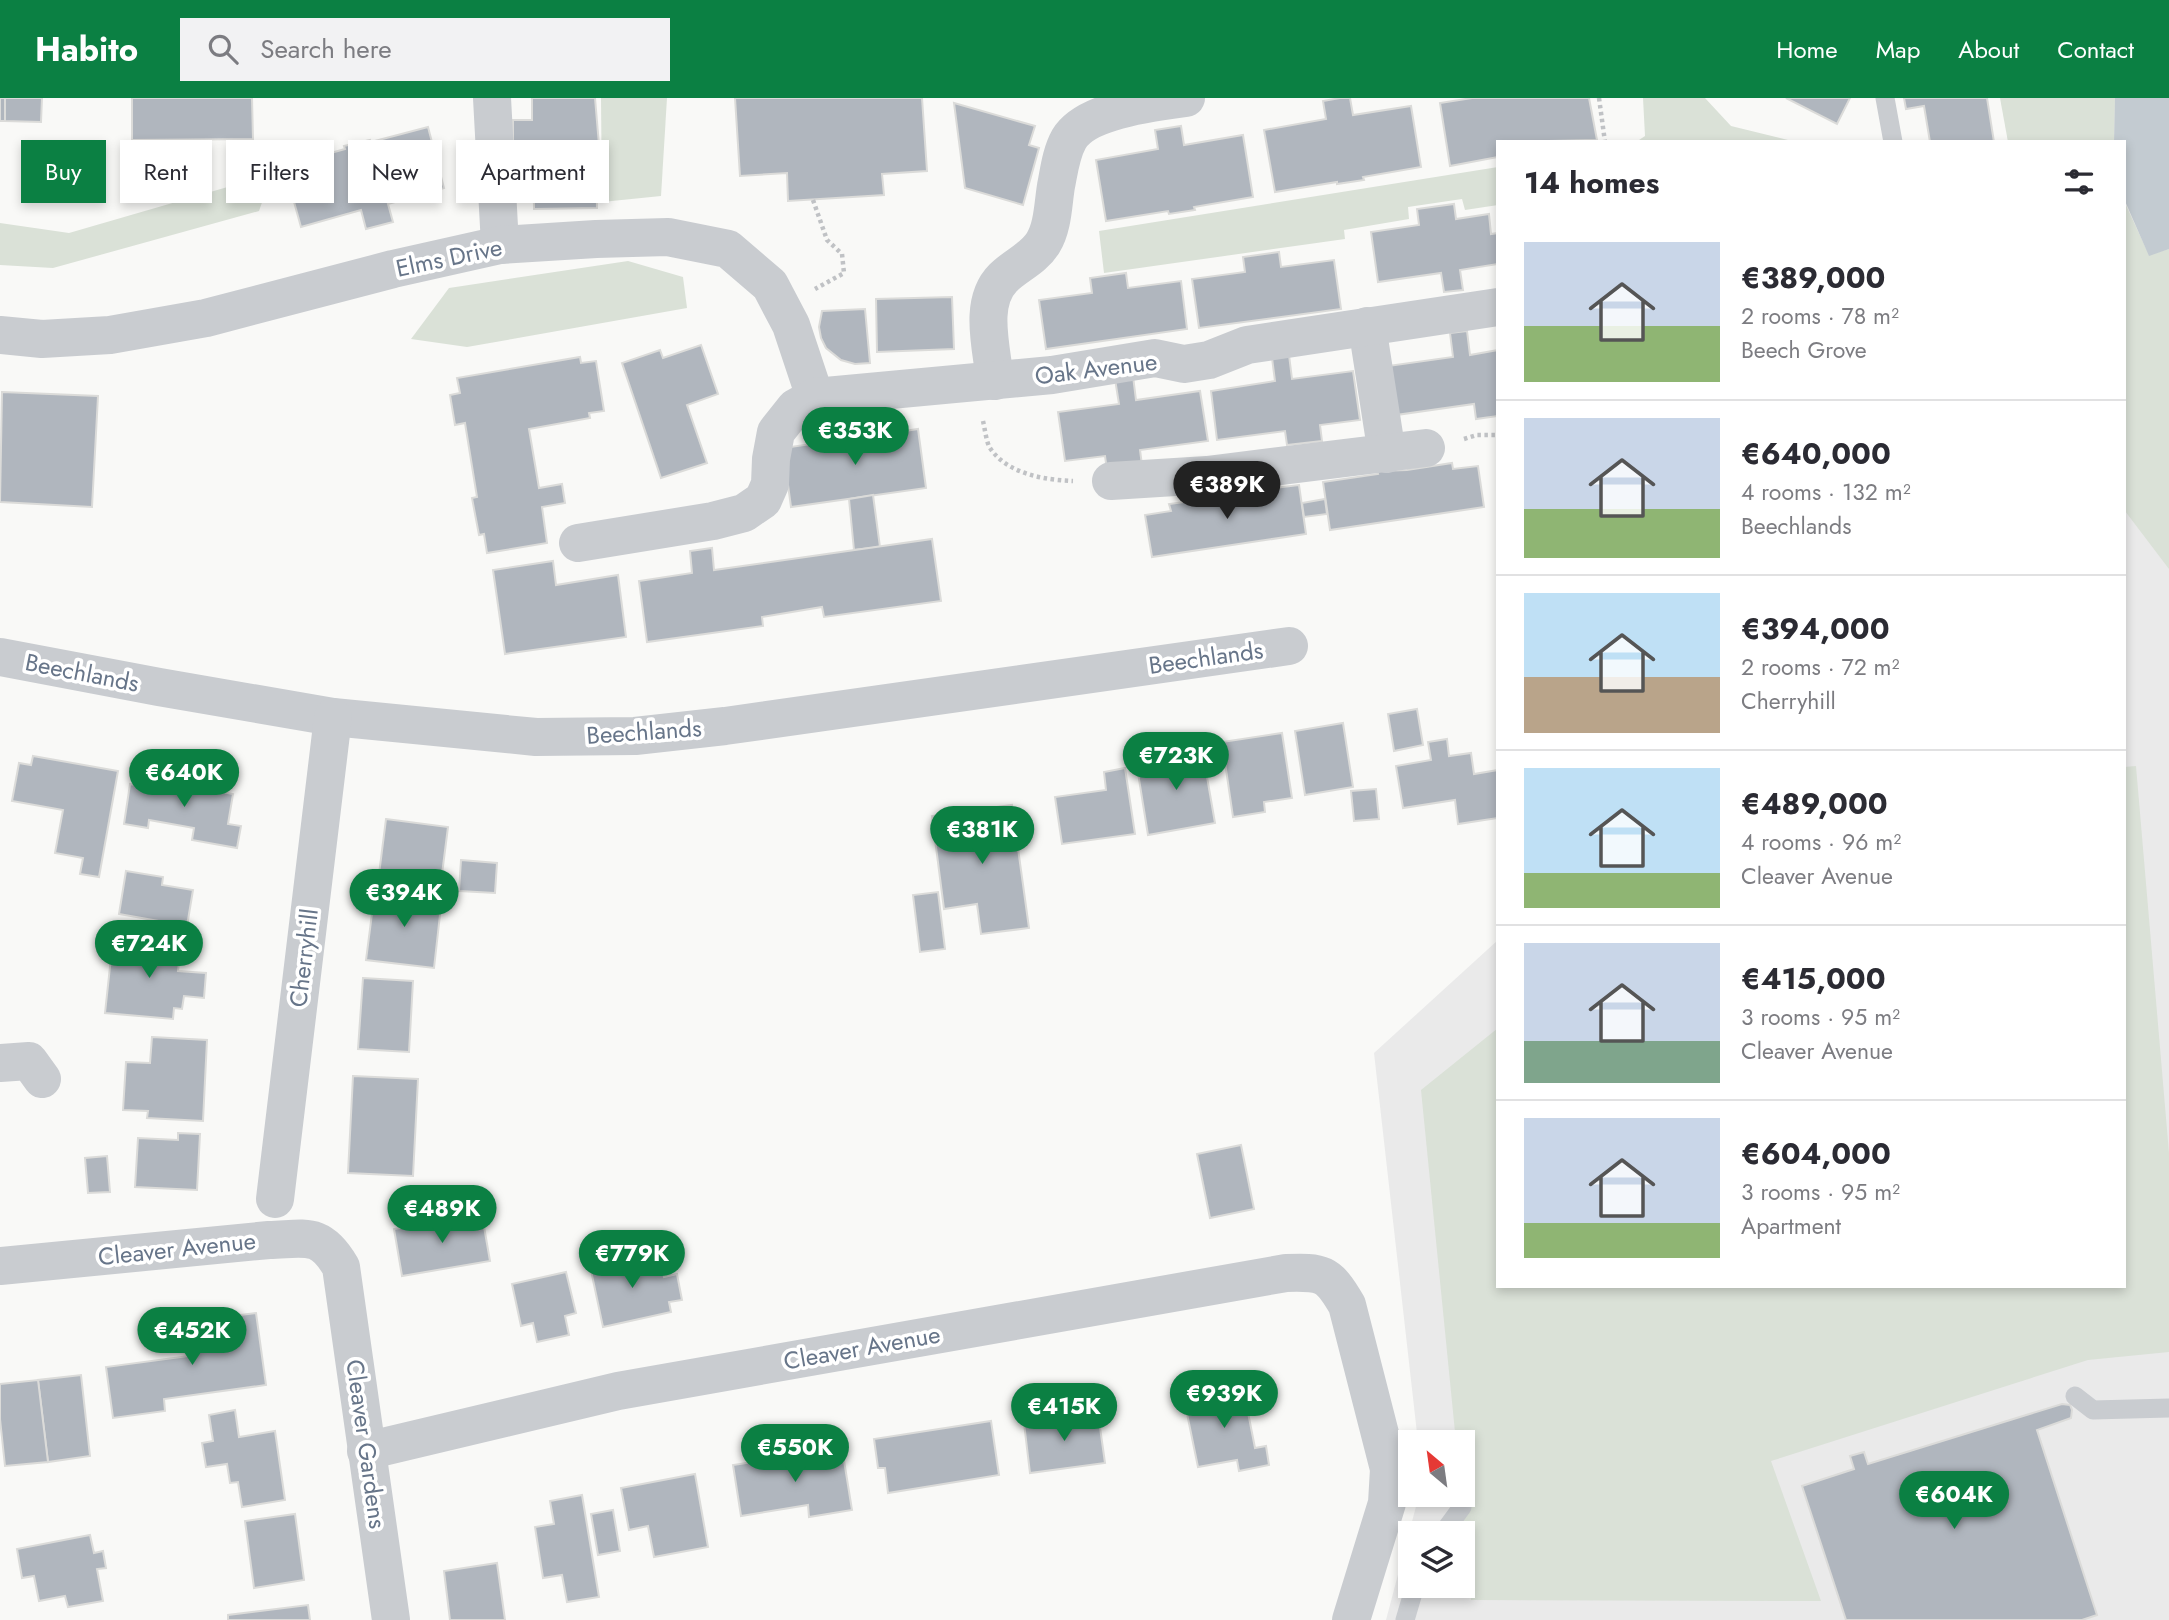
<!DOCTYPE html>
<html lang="en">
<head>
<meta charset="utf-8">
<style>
	body { margin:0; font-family:Jost,sans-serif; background:#f2f2f3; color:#2b2b33; height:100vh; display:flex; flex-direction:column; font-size:26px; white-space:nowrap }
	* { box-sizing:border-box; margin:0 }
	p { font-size:23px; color:#7c7c81 }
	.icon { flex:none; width:38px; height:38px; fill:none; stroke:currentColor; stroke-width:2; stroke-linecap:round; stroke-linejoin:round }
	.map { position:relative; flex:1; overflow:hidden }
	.side { position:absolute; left:1496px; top:42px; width:630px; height:1148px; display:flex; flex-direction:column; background:#fff; border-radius:0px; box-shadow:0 4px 10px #0003 }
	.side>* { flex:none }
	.banner { position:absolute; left:21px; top:42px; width:665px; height:63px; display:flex; gap:14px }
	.needle { width:46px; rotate:331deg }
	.controls { position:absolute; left:1398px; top:1332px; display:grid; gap:14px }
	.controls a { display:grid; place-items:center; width:77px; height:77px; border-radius:0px; background:#fff; box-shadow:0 4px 10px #0003; font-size:35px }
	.price { position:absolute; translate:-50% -60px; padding:0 16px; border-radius:24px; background:#0b8043; color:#fff; font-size:23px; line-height:46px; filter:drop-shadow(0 2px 4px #0008) }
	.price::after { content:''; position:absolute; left:50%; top:42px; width:21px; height:16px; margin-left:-10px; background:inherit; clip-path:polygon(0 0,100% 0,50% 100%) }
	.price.active { background:#222; color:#fff }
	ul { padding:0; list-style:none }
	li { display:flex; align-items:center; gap:21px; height:175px; padding:0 28px }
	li+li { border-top:2px solid #e1e1e2 }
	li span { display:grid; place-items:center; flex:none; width:196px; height:140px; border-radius:0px; color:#555 }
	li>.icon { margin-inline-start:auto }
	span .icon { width:84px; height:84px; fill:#fffc; stroke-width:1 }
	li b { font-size:30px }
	h2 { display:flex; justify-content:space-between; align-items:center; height:84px; padding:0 28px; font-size:30px }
	.pill { padding:0 24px; border-radius:0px; background:#fff; box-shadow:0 4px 10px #0003; font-size:24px; line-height:63px }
	.pill.active { background:#0b8043; color:#fff }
	header { display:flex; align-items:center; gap:42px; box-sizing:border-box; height:98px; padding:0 35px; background:#0b8043; color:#fff }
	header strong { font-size:33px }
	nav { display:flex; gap:38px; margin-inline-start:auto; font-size:24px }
	.search { width:490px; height:63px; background:#f2f2f3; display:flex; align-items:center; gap:18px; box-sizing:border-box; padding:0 24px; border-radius:0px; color:#7c7c81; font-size:26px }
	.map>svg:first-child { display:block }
</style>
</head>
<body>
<header>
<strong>Habito</strong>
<div class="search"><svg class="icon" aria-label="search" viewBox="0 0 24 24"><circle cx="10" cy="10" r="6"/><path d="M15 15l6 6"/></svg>Search here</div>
<nav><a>Home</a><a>Map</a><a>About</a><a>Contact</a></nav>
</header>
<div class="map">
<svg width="2169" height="1522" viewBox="0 0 2169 1522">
	<rect width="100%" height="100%" fill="#f9f9f7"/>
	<path fill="#eaeaea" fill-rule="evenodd" d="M2073,0h96v1522h-783l33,-125 44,-1v-52h-45l-44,-389 124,-113v346h626v-1144h-53zM1410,1435h53v53h-53z"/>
	<g fill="#dae1d7">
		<path d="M601,0h66l-6,98 -59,6z"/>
		<path d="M1643,0h62l26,28 65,16h-160l9,-6z"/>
		<path d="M2000,0h115l-1,44h-106z"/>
		<path d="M1498,69v38l-33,5 -3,-11 -54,8 1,12 -65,11 1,9 -241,34 -5,-42z"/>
		<path d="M272,76l-13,37 -206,57 -53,-3v-42l69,10z"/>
		<path d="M2124,103l25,54 20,-6v320l-44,-58z"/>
		<path d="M628,163l55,16 4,31 -220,39 -56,-8 38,-51z"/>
		<path d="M2136,668l33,387v199l-81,8 -317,101 50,140 -350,-1 -10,-105 2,-1v-52h-7l-35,-352 77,-62v258h626v-519z"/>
	</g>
	<path fill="#c3cbd1" d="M2115,0h54v151l-20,7 -24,-55 -1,-59h-10z"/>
	<g fill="#b0b6be" stroke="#dbdbd9" stroke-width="2">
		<rect x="0" y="0" width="5" height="23"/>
		<path d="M5,0h37l-1,24 -36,-1z"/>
		<path d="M132,0h120l1,41 -121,1z"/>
		<path d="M532,0h63l4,47h-3l1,63 -63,1 -1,-62h-20v-27h19z"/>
		<path d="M735,0h187l5,73 -45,3 2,21 -96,6 -1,-28 -47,3z"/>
		<path d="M1340,0h10l3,17 58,-9 10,61 -58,10 1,3 -27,4v-2l-62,10 -11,-62 62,-11 -3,-18z"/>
		<path d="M1472,0h117l8,42 -99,2v15l-48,9 -10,-63z"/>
		<path d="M1786,0h64l-13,26z"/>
		<path d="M1904,0h83l7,44h-64l-6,-36 -18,3z"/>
		<path d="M954,5l81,23 -6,19 10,3 -16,57 -58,-17z"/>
		<path d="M1181,28l3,19 59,-10 10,62 -59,10 1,3 -26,4 -1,-3 -62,10 -10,-61 62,-11 -3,-19z"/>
		<path d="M428,29l16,61 -56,16 5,18 -27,7 -5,-19 -60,17 -17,-61 61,-17 -1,-3 26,-6 1,2z"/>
		<path d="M1454,106l2,15 33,-5 2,20 7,-1v31l-38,6 3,20 -19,2 -3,-19 -63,9 -7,-50 48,-7 -2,-16z"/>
		<path d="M1279,154l2,15 53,-7 7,49 -142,19 -7,-49 53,-7 -2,-15z"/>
		<path d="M1126,175l2,15 53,-7 6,48 -141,20 -7,-49 53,-7 -2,-15z"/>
		<path d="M952,199l2,52 -77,3 -1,-53z"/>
		<path d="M865,211l5,54 -15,1 -14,-4 -15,-12 -5,-10 -2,-11 3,-16z"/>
		<path d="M1467,233l3,24 28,-5v66l-22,3 -2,-15 -78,11 -8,-49 65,-9 -3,-24z"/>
		<path d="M701,247l17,49 -31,11 20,58 -46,15 -39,-115 38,-13 3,8z"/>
		<path d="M1289,257l3,24 61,-8 7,49 -40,5 2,16 -35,4 -2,-14 -68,9 -6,-49 64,-10 -3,-23z"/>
		<path d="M580,259l1,6 15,-2 8,50 -15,2 1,5 -61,11 10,59 23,-4 3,19 -23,4 5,36 -60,10 -3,-19 -5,1 -7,-37 5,-1 -12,-74 -10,2 -5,-30 10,-2 -3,-15z"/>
		<path d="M1133,278l3,24 64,-9 8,50 -68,9 2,15 -35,5 -2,-14 -40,5 -7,-49 61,-8 -4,-25z"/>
		<path d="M2,294l96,4 -6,111 -92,-5z"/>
		<path d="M884,329l1,7 33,-5 8,59 -135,19 -8,-59 57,-8 -1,-7z"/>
		<path d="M1452,365l1,6 25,-3 6,41 -154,23 -7,-48 55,-8 -1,-3 30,-1z"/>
		<path d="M1299,387l7,49 -154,23 -7,-42 26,-4 -2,-7 45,-6v-3z"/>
		<path d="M873,397l7,52 -26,3 -5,-51z"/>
		<path d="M1325,401l2,15 -23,3 -2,-14z"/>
		<path d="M932,441l9,62 -117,16 -2,-10 -60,10 1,9 -116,16 -8,-61 53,-8 -2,-22 22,-3 2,22z"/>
		<path d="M553,463l3,24 62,-10 8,62 -121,17 -12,-84z"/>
		<path d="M1417,611l6,36 -29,6 -6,-37z"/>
		<path d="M1343,625l10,64 -48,8 -10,-64z"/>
		<path d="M1282,635l10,65 -28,4 1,10 -32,5 -11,-75z"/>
		<path d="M1447,641l2,17 22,-3 3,21 24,-4v48l-40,6 -3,-24 -52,8 -7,-42 35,-6 -3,-18z"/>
		<path d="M1202,650l13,75 -67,12 -10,-62 13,-3 -2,-13z"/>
		<path d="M33,658l85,15 -19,106 -19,-3 3,-16 -28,-5 8,-43 -51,-9 7,-38 12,2z"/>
		<path d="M1125,670l10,66 -73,10 -7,-47 51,-7 -2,-18z"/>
		<path d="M178,676l28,4 -2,11 29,5 -5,30 13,2 -4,22 -45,-8 2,-12 -45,-8 -1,8 -24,-4 6,-40 16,3 1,-7 30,4z"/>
		<path d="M1376,691l3,30 -25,2 -3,-30z"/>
		<path d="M1012,707l17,123 -48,6 -4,-30 -33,5 -12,-93z"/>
		<path d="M386,721l62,8 -8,63 -62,-8z"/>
		<path d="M461,762l36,3 -2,30 -36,-2z"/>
		<path d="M126,773l37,6 -1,8 31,5 -6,36 -68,-12z"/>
		<path d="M375,792l67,7 -8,71 -68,-8z"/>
		<path d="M938,794l7,57 -25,3 -7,-57z"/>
		<path d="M113,841l68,6 -3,26 28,2 -2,25 -20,-2 -2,13 -8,-1 -1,11 -68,-6z"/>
		<path d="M363,880l50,3 -4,71 -51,-3z"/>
		<path d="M152,939l55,3 -4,81 -56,-3 1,-7 -25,-1 3,-48 24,1z"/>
		<path d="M353,978l65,3 -5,97 -65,-3z"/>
		<path d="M178,1035l22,1 -3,56 -62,-3 3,-49 40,2z"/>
		<path d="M1241,1047l13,64 -44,9 -13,-64z"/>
		<path d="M107,1058l3,36 -22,1 -3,-35z"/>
		<path d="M482,1117l8,46 -88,15 -8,-47z"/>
		<path d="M633,1153l4,19 24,-5 3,12 13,-3 5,26 -13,2 2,10 -68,15 -14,-66z"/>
		<path d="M566,1174l10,41 -11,3 4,19 -32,7 -4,-19 -12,3 -9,-42z"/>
		<path d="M256,1215l10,72 -102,14 1,12 -52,7 -7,-51 83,-11 -5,-34z"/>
		<path d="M81,1277l9,81 -42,6 -10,-82z"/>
		<path d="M38,1282l10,82 -43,4 -5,-47v-35z"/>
		<path d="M1243,1289l12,61 11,-2 3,19 -30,6 -2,-11 -39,7 -14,-68z"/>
		<path d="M2062,1306l8,1 2,5 -1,8 -34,12 60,185 -15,5h-236l-44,-134 52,-17 -4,-13 14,-4 4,12z"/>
		<path d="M235,1312l4,27 36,-6 10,69 -43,7 -4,-25 -8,1 -3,-19 -21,3 -4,-24 11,-2 -4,-26z"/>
		<path d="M1098,1315l7,50 -75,10 -6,-50z"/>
		<path d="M991,1323l8,54 -111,18 -3,-25h-7l-4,-29z"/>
		<path d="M842,1350l10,62 -43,7 -1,-12 -67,11 -8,-51z"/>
		<path d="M695,1376l13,73 -54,10 -6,-31 -19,4 -8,-42z"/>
		<path d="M582,1397l17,102 -32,5 -5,-27 -19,3 -8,-51 19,-3 -4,-23z"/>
		<path d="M613,1412l7,41 -22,4 -7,-41z"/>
		<path d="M295,1416l9,66 -50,8 -9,-67z"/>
		<path d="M90,1437l4,18 9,-2 3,17 -9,1 6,32 -35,6 -3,-11 -26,5 -5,-25 -12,2 -5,-29z"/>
		<path d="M497,1465l8,57h-55l-6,-49z"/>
		<path d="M308,1507l2,15h-82v-5z"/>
	</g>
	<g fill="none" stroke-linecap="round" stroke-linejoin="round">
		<g stroke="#c0c2c5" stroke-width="4.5" stroke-dasharray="3.5 3.5" stroke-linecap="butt">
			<path d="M1599,0l6,44"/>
			<path d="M813,102l14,40 15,14 2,19 -29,16"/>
			<path d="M983,323c2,8 3,20 7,27 17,26 55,32 83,33"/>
			<path d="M1464,341l13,-4h21"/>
		</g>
		<g stroke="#c9ccd0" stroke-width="19">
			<path d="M1885,0l8,44"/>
			<path d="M2075,1298l18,14 76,-2"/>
			<path d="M1443,1435l19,-26"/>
			<path d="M1405,1522l10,-34"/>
		</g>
		<g stroke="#c9ccd0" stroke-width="38">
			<path d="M492,0l8,147"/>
			<path d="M1367,228l20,128"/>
			<path d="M0,237l42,4 68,-4 96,-17 187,-49 107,-24 96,-6 72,-2 60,12 42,36 21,40 24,72"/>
			<path d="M995,283c-3,-32 -17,-78 8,-103 13,-13 30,-19 40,-35 10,-16 10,-39 13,-57 3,-15 5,-33 13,-47 17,-29 85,-37 117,-41"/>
			<path d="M1111,383l96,-6 219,-27"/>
			<path d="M578,445l135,-22 31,-8 19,-13 7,-16 1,-25 5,-27 19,-24 20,-11 237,-22 103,-17 29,6 25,-4 38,-15 251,-38"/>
			<path d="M0,559l159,30 174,30 203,20 99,-1 90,-10 564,-80"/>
			<path d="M0,965l29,-2 13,18"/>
			<path d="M275,1101l58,-482"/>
			<path d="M0,1168l269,-26c37,-1 51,-9 72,27l50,353"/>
			<path d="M366,1353l252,-60 668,-118c36,-1 42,-1 61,32l42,164 -2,34 -36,117"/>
		</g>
	</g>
	<g text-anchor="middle" stroke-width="7" stroke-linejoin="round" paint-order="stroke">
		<g font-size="24" fill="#677589" stroke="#fff">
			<text transform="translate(449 160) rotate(-12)" y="8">Elms Drive</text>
			<text transform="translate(1096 271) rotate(-7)" y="8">Oak Avenue</text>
			<text transform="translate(1206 560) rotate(-8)" y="8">Beechlands</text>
			<text transform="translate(82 575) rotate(11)" y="8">Beechlands</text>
			<text transform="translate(644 634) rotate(-4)" y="8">Beechlands</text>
			<text transform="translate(304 860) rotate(-83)" y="8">Cherryhill</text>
			<text transform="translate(177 1151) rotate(-6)" y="8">Cleaver Avenue</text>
			<text transform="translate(862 1250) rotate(-10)" y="8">Cleaver Avenue</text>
			<text transform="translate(366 1346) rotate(82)" y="8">Cleaver Gardens</text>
		</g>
	</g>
</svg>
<div class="controls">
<a><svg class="needle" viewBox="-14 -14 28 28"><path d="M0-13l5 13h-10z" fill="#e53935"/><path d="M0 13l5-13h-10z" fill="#7c7c81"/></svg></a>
<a><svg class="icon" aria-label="layers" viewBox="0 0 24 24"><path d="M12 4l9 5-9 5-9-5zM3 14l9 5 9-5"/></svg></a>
</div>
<b class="price" style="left:855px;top:369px">€353K</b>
<b class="price active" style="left:1227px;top:423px">€389K</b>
<b class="price" style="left:1176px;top:694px">€723K</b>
<b class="price" style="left:184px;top:711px">€640K</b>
<b class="price" style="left:982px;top:768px">€381K</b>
<b class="price" style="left:404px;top:831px">€394K</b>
<b class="price" style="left:149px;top:882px">€724K</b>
<b class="price" style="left:442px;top:1147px">€489K</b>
<b class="price" style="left:632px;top:1192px">€779K</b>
<b class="price" style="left:192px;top:1269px">€452K</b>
<b class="price" style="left:1224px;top:1332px">€939K</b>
<b class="price" style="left:1064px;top:1345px">€415K</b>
<b class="price" style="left:795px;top:1386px">€550K</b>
<b class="price" style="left:1954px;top:1433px">€604K</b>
<div class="banner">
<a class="pill active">Buy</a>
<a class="pill">Rent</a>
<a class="pill">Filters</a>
<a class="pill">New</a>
<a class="pill">Apartment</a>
</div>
<section class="side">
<h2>14 homes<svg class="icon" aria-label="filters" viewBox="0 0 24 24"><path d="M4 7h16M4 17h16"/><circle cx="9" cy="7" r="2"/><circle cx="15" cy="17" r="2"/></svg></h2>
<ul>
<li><span style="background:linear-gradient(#c9d6e8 60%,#8fb573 0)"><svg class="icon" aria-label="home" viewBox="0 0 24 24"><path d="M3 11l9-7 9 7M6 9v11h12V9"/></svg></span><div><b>€389,000</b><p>2 rooms · 78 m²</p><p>Beech Grove</p></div></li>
<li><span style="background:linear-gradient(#c9d6e8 65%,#8fb573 0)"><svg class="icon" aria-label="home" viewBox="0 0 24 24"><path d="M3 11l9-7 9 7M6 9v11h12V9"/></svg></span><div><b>€640,000</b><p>4 rooms · 132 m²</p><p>Beechlands</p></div></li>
<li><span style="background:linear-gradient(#bfe0f5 60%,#b9a48a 0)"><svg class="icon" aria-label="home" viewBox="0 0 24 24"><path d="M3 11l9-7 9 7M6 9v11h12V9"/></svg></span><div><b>€394,000</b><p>2 rooms · 72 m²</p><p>Cherryhill</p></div></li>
<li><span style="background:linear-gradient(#bfe0f5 75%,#8fb573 0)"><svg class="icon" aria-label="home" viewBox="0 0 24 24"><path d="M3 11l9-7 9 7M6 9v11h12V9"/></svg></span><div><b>€489,000</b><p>4 rooms · 96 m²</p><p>Cleaver Avenue</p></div></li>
<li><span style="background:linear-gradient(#c9d6e8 70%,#7fa58c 0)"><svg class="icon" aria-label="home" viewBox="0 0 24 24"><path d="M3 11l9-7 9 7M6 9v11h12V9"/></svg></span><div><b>€415,000</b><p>3 rooms · 95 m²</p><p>Cleaver Avenue</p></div></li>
<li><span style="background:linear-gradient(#c9d6e8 75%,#8fb573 0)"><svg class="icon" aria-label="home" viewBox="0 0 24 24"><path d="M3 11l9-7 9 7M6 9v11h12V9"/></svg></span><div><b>€604,000</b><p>3 rooms · 95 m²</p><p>Apartment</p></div></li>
</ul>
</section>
</div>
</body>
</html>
